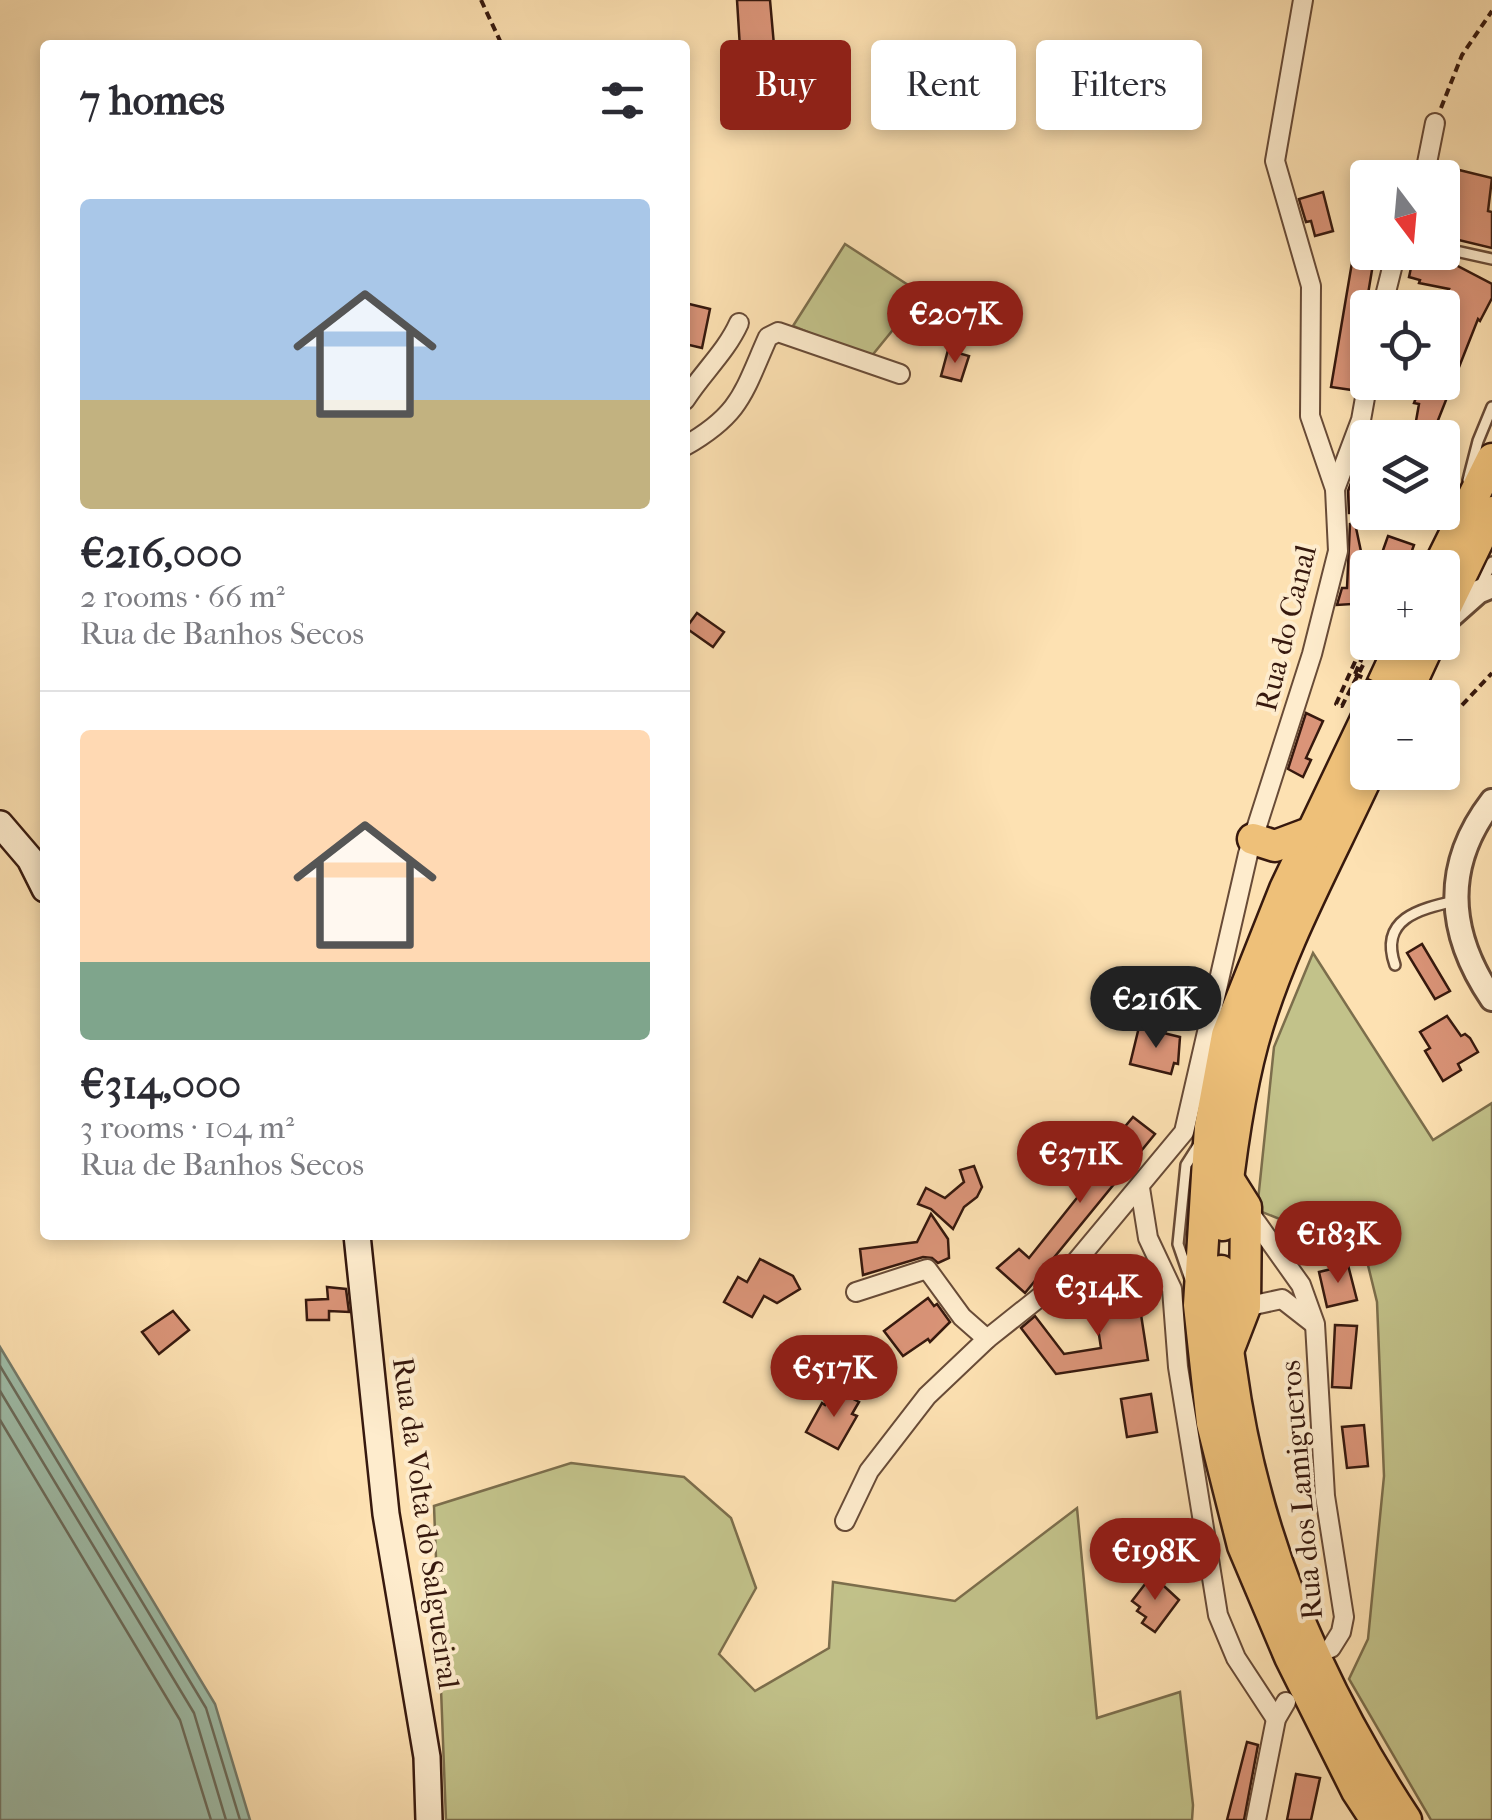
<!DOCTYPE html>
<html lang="en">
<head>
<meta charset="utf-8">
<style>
	body { margin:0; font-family:"IM FELL French Canon",serif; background:#f2f2f3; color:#2b2b33; height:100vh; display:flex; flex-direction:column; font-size:38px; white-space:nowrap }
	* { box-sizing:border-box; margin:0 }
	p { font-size:32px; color:#7c7c81 }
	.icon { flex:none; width:55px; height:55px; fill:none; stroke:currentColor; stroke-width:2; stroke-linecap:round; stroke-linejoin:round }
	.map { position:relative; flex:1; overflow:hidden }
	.sheet { position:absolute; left:40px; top:40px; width:650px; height:1200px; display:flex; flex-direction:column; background:#fff; border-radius:10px; box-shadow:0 5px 15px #0003 }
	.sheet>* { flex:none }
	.hud { position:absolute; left:720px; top:40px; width:620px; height:90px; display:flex; gap:20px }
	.needle { width:65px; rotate:164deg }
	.buttons { position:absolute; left:1350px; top:160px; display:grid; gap:20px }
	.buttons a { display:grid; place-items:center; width:110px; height:110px; border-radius:10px; background:#fff; box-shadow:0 5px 15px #0003; font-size:50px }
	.price { position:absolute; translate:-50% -85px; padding:0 22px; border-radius:35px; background:#8f2418; color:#fff; font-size:32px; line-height:65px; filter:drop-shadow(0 2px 5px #0008) }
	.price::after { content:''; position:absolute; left:50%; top:60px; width:30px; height:22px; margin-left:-15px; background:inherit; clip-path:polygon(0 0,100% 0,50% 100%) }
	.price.selected { background:#222; color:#fff }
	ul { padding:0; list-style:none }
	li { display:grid; align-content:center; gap:20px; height:530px; padding:0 40px }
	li+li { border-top:2px solid #e1e1e2 }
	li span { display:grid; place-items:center; height:310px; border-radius:10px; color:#555 }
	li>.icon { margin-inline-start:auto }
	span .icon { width:180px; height:180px; fill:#fffc; stroke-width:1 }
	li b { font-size:42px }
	h2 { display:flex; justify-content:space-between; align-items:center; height:120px; padding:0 40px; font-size:42px }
	.tag { padding:0 35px; border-radius:10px; background:#fff; box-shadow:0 5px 15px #0003; font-size:35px; line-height:90px }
	.tag.selected { background:#8f2418; color:#fff }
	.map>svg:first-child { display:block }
</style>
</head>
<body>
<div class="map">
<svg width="1492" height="1820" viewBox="0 0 1492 1820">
	<rect width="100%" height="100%" fill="#fde1b2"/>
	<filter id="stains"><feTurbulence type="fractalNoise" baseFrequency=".002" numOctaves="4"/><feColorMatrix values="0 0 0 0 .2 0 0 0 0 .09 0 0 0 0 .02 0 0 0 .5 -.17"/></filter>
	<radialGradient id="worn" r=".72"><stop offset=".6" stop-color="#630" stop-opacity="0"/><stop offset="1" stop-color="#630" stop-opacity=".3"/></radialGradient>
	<g fill="#c2c28a" stroke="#7c6e4c" stroke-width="2.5">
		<path d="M845,244l77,50 -52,64 -77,-32z"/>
		<path d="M1313,953l120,187 59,-37v717h-61l-82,-141 19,-40 16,-163 -7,-174 -12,-49 -108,-43 17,-163z"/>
		<path d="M571,1463l113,14 47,41 25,70 -37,66 36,37 74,-43 4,-66 122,19 122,-93 20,210 83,-26 13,113 -1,15h-746l-12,-314z"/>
	</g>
	<path fill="#9fbeaa" stroke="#757c6c" stroke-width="2.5" d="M0,1347l215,357 35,116h-250z"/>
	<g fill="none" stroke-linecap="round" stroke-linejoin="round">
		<g stroke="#6b6c5c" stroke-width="2.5">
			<path d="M0,1366l206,342 34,112"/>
			<path d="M0,1391l194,322 32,107"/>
			<path d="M0,1420l180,300 31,100"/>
		</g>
	</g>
	<g fill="#da9478" stroke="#37190e" stroke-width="2.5">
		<path d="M737,0h33l6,68 -28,2 -2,-22h-6z"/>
		<path d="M1455,169l37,9 -4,33 4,1v36l-50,-12v-19z"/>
		<path d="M1323,192l10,39 -18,5 -4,-15 -5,1 -7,-23z"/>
		<path d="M1360,215l8,1v36h7l-23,138 -21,-3z"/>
		<path d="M1414,254l34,7 44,23v14l-12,23 -2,-2 -47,119h-18l6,-34 -5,-1 3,-8 -30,-11 55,-2v-80l7,-13 -30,-6 1,-3 -11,-3z"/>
		<path d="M685,303l25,6 -8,39 -17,-4z"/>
		<path d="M948,350l21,6 -8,25 -20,-5z"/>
		<path d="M1368,438v74l-19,1 -1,-22z"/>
		<path d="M1355,523l8,38v27h5v15l-31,2 5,-17h5l3,-64z"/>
		<path d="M1388,536l26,9 -6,17 -26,-9z"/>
		<path d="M697,613l27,19 -11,15 -27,-19z"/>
		<path d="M1306,713l17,8 -17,37 5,2 -8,17 -15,-8z"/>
		<path d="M1422,944l28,47 -15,8 -28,-46z"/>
		<path d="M1447,1016l14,20 4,-2 5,4 8,14 -20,12 3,6 -18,11 -18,-30 5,-3 -10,-16z"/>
		<path d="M1139,1027l41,10 -2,27 -4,-1 -3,11 -41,-10z"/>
		<path d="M1133,1117l22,17 -130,159 -28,-25 22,-19 10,9 79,-99 -6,-5z"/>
		<path d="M974,1166l8,21 -5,10 -13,10 -11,22 -22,-20 -13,-5 8,-16 19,10 19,-16 -4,-12z"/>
		<path d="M931,1214l17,25 1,19 -11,5 -6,-5 -9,-1 -60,18 -3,-26 57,-7z"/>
		<path d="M760,1259l33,17 7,13 -23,14 -13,-7 -12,21 -28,-15 14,-25 9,5z"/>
		<path d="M1348,1265l9,35 -30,7 -8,-35z"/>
		<path d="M327,1287l19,2 3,23 -20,-1v9h-22l-1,-20 22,-1z"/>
		<path d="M1138,1295l10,65 -92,14 -35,-46 14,-12 29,38 37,-6 -7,-46z"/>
		<path d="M928,1298l6,8 3,-2 13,18 -20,20 -2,-3 -25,17 -19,-25z"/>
		<path d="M173,1311l16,19 -30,24 -17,-22z"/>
		<path d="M1335,1325l22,1 -6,62 -19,-1z"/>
		<path d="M838,1391l21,11 -7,12 5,2 -19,33 -32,-17 16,-29 3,2 5,-9 5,3z"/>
		<path d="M1151,1394l6,38 -30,5 -6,-38z"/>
		<path d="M1364,1425l4,41 -21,2 -5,-41z"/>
		<path d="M1152,1575l27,25 -24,32 -13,-9 4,-6 -9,-6 3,-4 -8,-6z"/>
		<path d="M1247,1742l11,3 -14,75h-17z"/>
		<path d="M1296,1774l24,4 -9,42h-24z"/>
	</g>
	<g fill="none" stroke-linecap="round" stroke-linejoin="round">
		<g stroke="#684b37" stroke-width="14">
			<g id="service">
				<path d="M1442,248l50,11"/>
				<path d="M1468,480l10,-39 14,-34"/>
				<path d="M1481,585l11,-23"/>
				<path d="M1395,965c-16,-46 24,-56 60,-64"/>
				<path d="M1190,1279l-12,-35 8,-79 12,-19"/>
			</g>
		</g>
		<g stroke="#684b37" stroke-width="22">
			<g id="minor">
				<path d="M1424,178l11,-55"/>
				<path d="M1382,308l14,-56"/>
				<path d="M685,400c17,-27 41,-48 54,-77"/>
				<path d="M685,446c56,-32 58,-53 83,-109l10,-5 122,42"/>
				<path d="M1335,489l26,-69 7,-39"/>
				<path d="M1140,1188l8,50 24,51 6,78 40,248 18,43 40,61"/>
				<path d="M1249,1212l52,73 14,39 10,172 19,121 -3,15 -10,16"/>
				<path d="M856,1292l71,-23 35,48 25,22"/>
				<path d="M1245,1307l37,-8 32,25"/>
				<path d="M845,1521l24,-50 58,-75 60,-57 73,-58 124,-149 64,-278 64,-200 26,-103 -3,-62 -25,-73 1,-130 -36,-125 28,-161"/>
				<path d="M1256,1820l20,-101 10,-17"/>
			</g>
		</g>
		<g stroke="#684b37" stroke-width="28">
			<g id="tertiary">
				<path d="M1443,623l35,-31 14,-6"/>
				<path d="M1492,801c-50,65 -45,132 0,198"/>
			</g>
		</g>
		<g stroke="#37190e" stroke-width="30">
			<g id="secondary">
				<path d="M0,824l30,35 15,30"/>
				<path d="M357,1235l29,279 41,243 2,63"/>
			</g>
		</g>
		<g stroke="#37190e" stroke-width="35">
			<g id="trunk">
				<path d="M1438,568l54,-109"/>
				<path d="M1442,615l50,-103"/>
				<path d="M1376,698l26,-56"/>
				<path d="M1404,698l26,-56"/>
				<path d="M1368,715l-83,174 -58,146 -17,92 -11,178 13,118 31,123 47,111 67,134 19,29"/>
				<path d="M1253,839l22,7 37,-14"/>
				<path d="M1223,1225c6,-61 14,-124 30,-183 26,-94 75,-181 116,-270"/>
				<path d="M1221,1271c-1,34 5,65 10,99 22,163 84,312 175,450"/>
				<path d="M1228,1351l17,-44 1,-100 -17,-27"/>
			</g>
		</g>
		<g stroke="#37190e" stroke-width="4" stroke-dasharray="8 5" stroke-linecap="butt">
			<path d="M481,0l21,45"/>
			<path d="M1441,108l21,-53 30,-44"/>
			<path d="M1363,665l-21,41 -6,-2 32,-71"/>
			<path d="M1355,674l14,-32"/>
			<path d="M1442,713l9,4 41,-44"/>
		</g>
		<use href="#service" stroke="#feeccd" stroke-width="9"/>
		<use href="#minor" stroke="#feeccd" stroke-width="18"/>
		<use href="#tertiary" stroke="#feeccd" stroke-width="22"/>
		<use href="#secondary" stroke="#feeccd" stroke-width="25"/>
		<use href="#trunk" stroke="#eec079" stroke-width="30"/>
		<path stroke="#37190e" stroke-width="4" stroke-dasharray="8 5" stroke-linecap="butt" d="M1355,674l52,24"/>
	</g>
	<g text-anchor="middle" stroke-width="8" stroke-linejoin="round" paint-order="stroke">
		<g font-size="30" fill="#37190e" stroke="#feeccd">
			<text transform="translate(1286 628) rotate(-76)" y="10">Rua do Canal</text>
			<text transform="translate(1301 1490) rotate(-95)" y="10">Rua dos Lamigueros</text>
			<text transform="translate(426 1523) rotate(82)" y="10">Rua da Volta do Salgueiral</text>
		</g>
	</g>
	<rect width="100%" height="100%" filter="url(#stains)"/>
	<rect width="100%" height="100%" fill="url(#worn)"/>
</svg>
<div class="buttons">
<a><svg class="needle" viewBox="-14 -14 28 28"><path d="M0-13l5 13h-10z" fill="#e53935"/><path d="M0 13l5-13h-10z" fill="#7c7c81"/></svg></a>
<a><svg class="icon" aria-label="locate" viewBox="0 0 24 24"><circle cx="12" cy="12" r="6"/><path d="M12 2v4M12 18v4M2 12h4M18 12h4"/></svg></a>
<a><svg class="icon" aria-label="layers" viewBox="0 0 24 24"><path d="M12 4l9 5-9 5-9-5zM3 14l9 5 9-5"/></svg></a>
<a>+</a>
<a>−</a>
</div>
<b class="price" style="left:955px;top:366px">€207K</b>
<b class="price selected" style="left:1156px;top:1051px">€216K</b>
<b class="price" style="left:1080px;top:1206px">€371K</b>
<b class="price" style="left:1338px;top:1286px">€183K</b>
<b class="price" style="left:1098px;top:1339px">€314K</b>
<b class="price" style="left:834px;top:1420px">€517K</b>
<b class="price" style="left:1155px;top:1603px">€198K</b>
<div class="hud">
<a class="tag selected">Buy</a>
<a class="tag">Rent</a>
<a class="tag">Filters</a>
</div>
<section class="sheet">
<h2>7 homes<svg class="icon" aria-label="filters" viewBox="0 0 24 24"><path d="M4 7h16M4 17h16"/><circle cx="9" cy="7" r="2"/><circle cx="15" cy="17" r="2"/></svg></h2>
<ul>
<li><span style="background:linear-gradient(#a9c7e8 65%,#c2b280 0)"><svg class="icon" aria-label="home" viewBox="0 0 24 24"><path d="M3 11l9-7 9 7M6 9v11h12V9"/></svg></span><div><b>€216,000</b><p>2 rooms · 66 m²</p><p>Rua de Banhos Secos</p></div></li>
<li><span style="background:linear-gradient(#ffd9b3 75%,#7fa58c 0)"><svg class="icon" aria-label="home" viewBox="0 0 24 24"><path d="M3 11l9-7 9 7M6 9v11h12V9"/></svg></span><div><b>€314,000</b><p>3 rooms · 104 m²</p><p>Rua de Banhos Secos</p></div></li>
</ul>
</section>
</div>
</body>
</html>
